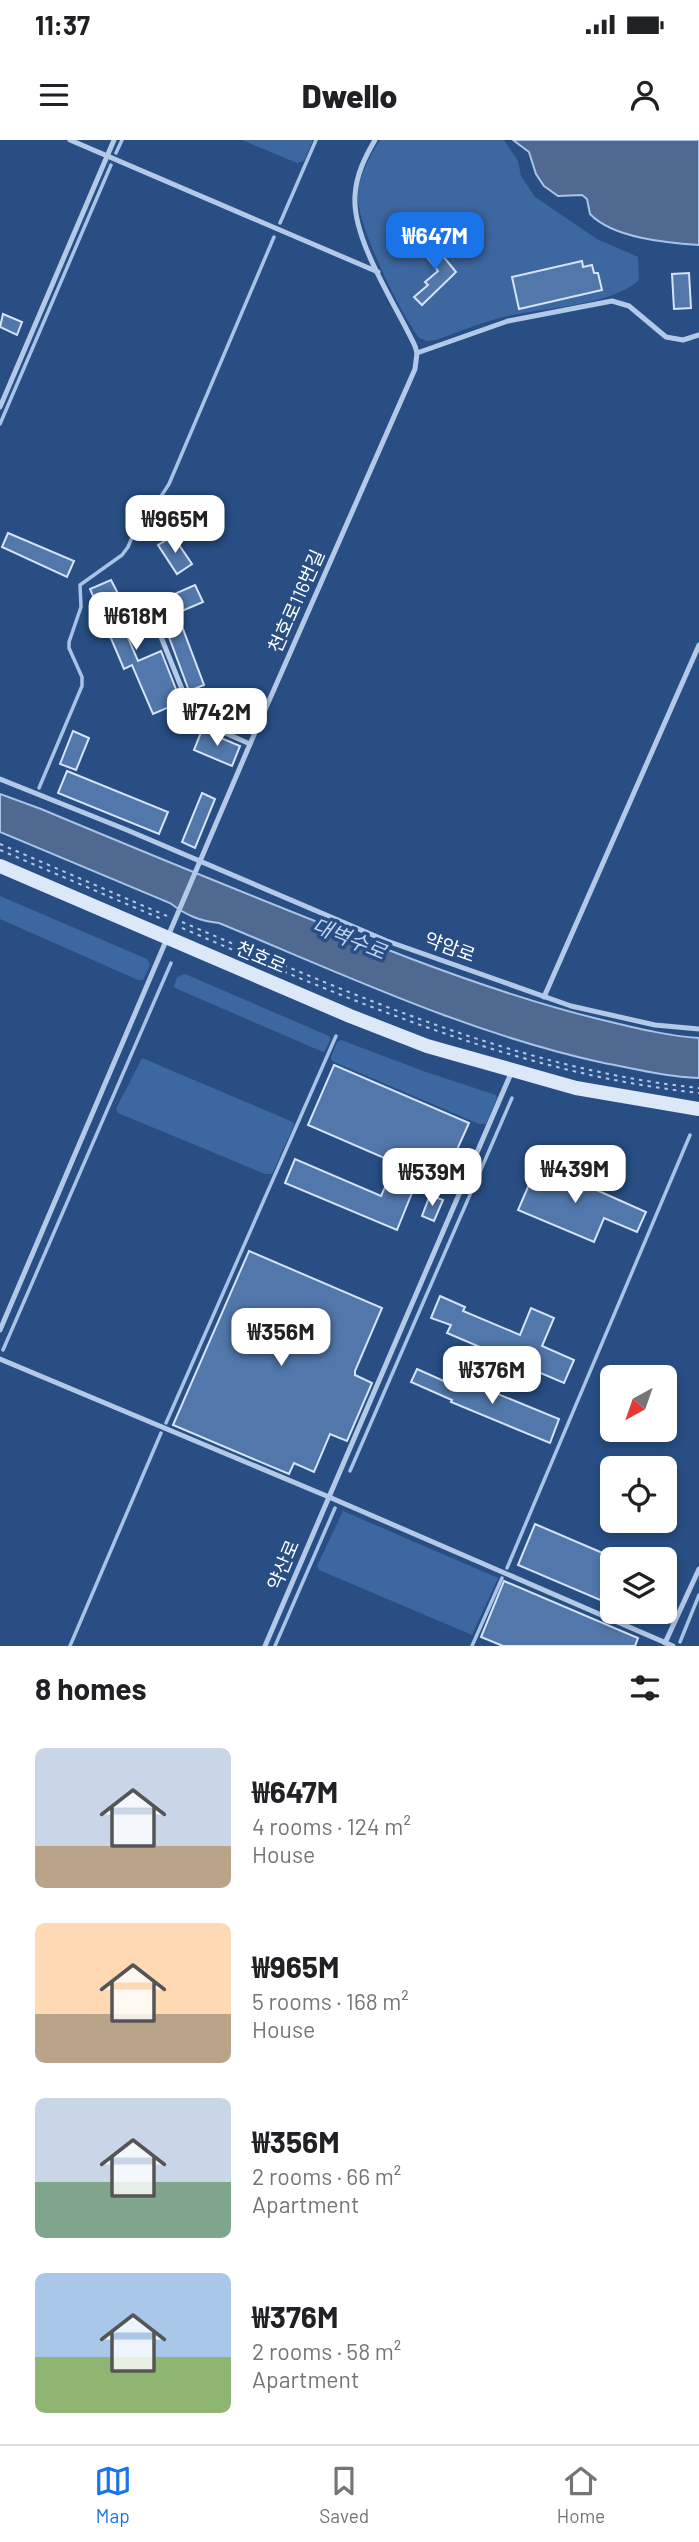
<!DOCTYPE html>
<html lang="en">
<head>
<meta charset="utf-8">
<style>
	body { margin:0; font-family:Barlow,"Noto Sans KR",sans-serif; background:#f2f2f2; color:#202124; height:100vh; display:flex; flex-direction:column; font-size:26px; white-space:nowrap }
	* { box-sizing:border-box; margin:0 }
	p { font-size:23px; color:#757577 }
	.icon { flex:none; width:38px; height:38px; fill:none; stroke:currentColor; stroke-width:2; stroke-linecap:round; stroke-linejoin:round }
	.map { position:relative; height:1506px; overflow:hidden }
	.side { display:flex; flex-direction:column; background:#fff; flex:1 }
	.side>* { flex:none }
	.needle { width:46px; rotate:220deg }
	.fabs { position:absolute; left:600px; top:1225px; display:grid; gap:14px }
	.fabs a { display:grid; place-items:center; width:77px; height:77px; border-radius:10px; background:#fff; box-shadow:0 4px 10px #0003; font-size:35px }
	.price { position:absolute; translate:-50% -60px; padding:0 16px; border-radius:14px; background:#fff; color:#222; font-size:23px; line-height:46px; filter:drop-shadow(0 2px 4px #0008) }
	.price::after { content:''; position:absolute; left:50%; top:42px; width:21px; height:16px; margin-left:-10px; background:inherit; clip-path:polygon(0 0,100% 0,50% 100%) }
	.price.on { background:#1a73e8; color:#fff }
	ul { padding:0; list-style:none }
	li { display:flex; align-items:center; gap:21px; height:175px; padding:0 35px }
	li span { display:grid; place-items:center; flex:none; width:196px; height:140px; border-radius:10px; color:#555 }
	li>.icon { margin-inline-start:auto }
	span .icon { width:84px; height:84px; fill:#fffc; stroke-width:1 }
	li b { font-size:30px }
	h2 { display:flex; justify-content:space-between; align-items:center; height:84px; padding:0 35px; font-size:30px }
	.status { display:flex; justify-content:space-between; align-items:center; height:49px; padding:0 35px; background:#fff; direction:ltr }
	.status svg { height:19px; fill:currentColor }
	header { display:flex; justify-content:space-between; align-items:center; height:91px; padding:0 35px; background:#fff; font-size:32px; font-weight:800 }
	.tabs { display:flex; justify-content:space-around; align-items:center; height:98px; border-top:2px solid #e0e0e0; background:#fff; font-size:19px; color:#757577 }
	.tabs a { display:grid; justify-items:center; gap:4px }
	.tabs .on { color:#1a73e8 }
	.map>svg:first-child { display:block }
</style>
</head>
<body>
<div class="status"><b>11:37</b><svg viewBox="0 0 49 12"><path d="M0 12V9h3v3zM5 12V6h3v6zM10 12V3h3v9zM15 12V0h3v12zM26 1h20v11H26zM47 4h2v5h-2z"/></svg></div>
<header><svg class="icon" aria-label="menu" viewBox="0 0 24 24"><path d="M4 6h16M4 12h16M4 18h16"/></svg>Dwello<svg class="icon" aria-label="person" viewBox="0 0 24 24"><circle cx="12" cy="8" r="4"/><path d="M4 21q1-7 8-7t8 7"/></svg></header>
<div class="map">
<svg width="699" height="1506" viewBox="0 0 699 1506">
	<rect width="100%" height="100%" fill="#284e84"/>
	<g fill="#3d67a0">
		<path d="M242,0h71l-9,21 -7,2z"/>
		<path d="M380,0h124l14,21 3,15 14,21 62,42 41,18 1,23c-28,26 -98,28 -136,37 -23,6 -45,15 -67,23l-9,1 -8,-3c-19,-26 -59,-107 -61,-138 -1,-22 11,-42 22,-60z"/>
		<path d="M0,756l147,63 3,6 -7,15h-5l-138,-61z"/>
		<path d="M185,834l144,62 2,3 -7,13 -8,-3 -141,-61 -1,-2 3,-9z"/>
		<path d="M341,900l85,32 70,23 1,3 -11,26h-7l-147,-63 -1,-4 6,-15z"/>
		<path d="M142,918l151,64 1,3 -22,49h-7l-147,-61 -2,-4z"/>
		<path d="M343,1371l155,67 -26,57 -153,-65 -2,-4z"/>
	</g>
	<g fill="#4f6990" stroke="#a7c3e7" stroke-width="2">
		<path d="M513,0h186v105c-32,-2 -86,-7 -109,-31l-3,-15 -5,-4 -24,1 -14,-10 -8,-12 -7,-22z"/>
		<path d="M0,654l41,15c122,51 244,101 368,149 66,25 133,48 202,64 29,7 58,14 88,16v40c-32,-1 -64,-9 -95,-15 -134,-29 -259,-88 -385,-140 -20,-2 -33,-8 -49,-20l-170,-71z"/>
	</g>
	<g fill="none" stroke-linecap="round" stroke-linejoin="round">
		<g stroke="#a7c3e7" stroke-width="3.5">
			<path d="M116,13l6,-13"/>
			<path d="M280,83l36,-83"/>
			<path d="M0,284l111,-259"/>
			<path d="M39,648l43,-102v-9l-13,-29v-6l12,-35 -1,-22 42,-30 6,-8 10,-24 16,-16 15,-23 105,-247"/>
			<path d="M3,1210l168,-387"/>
			<path d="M166,1283l170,-387"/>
			<path d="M350,1331l162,-373"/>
			<path d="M507,1428l183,-433"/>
			<path d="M680,1502l19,-47"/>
			<path d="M70,1506l91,-213"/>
			<path d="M275,1506l60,-138"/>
			<path d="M472,1506l30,-68"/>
		</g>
	</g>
	<g fill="#5177ab" stroke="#d5e3f6" stroke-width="2">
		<path d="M429,99l27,33 -34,33 -8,-8 14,-12 -3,-3 13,-11 -19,-24z"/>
		<path d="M582,121l1,6 9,-2 2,8h4l4,17 -83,19 -7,-32z"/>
		<path d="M689,133l2,35 -17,1 -2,-35z"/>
		<path d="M3,174l19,8 -5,13 -17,-8z"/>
		<path d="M8,393l66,28 -7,16 -65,-30z"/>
		<path d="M173,396l19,28 -15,10 -19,-29z"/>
		<path d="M111,440l17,33 -9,4 19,44 23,-10 20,51 -28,12 -21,-49 -8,4 -34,-80z"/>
		<path d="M195,445l8,17 -26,11 27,72 -15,6 -33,-89z"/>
		<path d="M202,590l38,16 -8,20 -38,-16z"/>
		<path d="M73,591l16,7 -13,32 -16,-6z"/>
		<path d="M67,631l101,41 -9,22 -101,-41z"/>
		<path d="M202,653l13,6 -20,49 -13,-6z"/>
		<path d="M334,925l135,58 -27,60 -22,-10 -23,57 -112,-47 10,-24 86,37 15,-33 -88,-38z"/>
		<path d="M538,1024l108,48 -9,20 -33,-14 -10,24 -76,-32z"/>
		<path d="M430,1055l13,5 -9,21 -12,-5z"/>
		<path d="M249,1111l133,57 -27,63v4l17,8 -25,58 -17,-7 -16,38 -20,-9 -5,11 -116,-49z"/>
		<path d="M440,1156l25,11 -2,4 57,24 11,-27 23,10 -12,28 32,14 -10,23 -117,-50 4,-8 -20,-7z"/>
		<path d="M417,1229l40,18 4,-8 98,40 -9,24 -99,-41 1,-2 -41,-18z"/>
		<path d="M535,1384l77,33v48l-94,-40z"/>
		<path d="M504,1441l134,57 -3,8h-132l-22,-9z"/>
	</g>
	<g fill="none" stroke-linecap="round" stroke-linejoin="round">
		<g stroke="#b2c9e7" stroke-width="2" stroke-dasharray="3.5 5" stroke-linecap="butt">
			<path d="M0,704l167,72"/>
			<path d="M0,710l164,70"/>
			<path d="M182,782c167,71 335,147 517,166"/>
			<path d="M182,788c167,72 334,145 517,165"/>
		</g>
		<g stroke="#b2c9e7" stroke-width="5">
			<path d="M70,0l308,132"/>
			<path d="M417,213l91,-32 104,-20 17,5 37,31 17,3 16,-5"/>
			<path d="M0,267l114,-267"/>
			<path d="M147,462l47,117 56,25"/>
			<path d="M0,639l127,51 260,111 184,65 84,19 44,4"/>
			<path d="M544,857l155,-352"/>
			<path d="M0,1190l250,-586 165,-375 2,-16 -2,-7c-19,-41 -63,-106 -60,-150 1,-21 10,-39 20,-56"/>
			<path d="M0,1219l329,138 344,149"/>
			<path d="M665,1503l34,-74"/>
			<path d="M265,1506l247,-575"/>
		</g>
		<path stroke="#dce7f7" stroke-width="14" d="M0,726l350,150 77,30 149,42 123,21"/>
	</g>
	<g text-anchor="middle" stroke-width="7" stroke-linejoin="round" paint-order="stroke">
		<g font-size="19" fill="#fff" stroke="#284e84">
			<text transform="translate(296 461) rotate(-66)" y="7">천호로116번길</text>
			<text transform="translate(450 807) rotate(20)" y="7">약암로</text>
			<text transform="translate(261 817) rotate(23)" y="7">천호로</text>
			<text transform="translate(283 1425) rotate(-67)" y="7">약산로</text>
		</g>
		<g font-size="21" font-style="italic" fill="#bed3ef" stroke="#284e84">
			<text transform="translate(349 799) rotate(22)" y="7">대벽수로</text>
		</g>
	</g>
</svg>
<div class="fabs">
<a><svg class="needle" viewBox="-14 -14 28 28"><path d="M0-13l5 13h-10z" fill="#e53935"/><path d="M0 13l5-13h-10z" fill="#757577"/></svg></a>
<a><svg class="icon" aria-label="locate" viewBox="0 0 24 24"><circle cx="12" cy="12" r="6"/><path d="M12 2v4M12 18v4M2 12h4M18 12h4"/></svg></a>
<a><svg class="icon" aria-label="layers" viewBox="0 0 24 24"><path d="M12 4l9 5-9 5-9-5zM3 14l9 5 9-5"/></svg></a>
</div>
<b class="price on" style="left:435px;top:132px">₩647M</b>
<b class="price" style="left:175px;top:415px">₩965M</b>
<b class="price" style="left:136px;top:512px">₩618M</b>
<b class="price" style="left:217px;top:608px">₩742M</b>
<b class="price" style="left:575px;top:1065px">₩439M</b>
<b class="price" style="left:432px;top:1068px">₩539M</b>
<b class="price" style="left:281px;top:1228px">₩356M</b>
<b class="price" style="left:492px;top:1266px">₩376M</b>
</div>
<section class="side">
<h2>8 homes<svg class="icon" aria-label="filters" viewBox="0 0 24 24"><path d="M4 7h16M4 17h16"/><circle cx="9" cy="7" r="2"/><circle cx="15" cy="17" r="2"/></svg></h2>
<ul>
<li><span style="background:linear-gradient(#c9d6e8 70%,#b9a48a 0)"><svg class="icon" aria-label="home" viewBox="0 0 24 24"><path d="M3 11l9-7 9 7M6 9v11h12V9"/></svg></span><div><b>₩647M</b><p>4 rooms · 124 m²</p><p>House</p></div></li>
<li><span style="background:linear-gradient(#ffd9b3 65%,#b9a48a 0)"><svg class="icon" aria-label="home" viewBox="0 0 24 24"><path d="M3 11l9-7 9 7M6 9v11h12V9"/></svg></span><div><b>₩965M</b><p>5 rooms · 168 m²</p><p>House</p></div></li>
<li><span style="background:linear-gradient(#c9d6e8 60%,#7fa58c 0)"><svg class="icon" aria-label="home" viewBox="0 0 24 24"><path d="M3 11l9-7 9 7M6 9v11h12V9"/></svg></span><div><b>₩356M</b><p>2 rooms · 66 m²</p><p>Apartment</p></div></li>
<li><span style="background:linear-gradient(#a9c7e8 60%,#8fb573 0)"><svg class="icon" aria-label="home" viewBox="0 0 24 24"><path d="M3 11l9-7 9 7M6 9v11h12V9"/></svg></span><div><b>₩376M</b><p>2 rooms · 58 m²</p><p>Apartment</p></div></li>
</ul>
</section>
<nav class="tabs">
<a class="on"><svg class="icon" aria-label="map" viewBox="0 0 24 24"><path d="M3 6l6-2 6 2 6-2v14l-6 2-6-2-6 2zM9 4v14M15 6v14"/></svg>Map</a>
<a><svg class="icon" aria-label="saved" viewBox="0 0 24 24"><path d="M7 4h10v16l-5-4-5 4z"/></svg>Saved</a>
<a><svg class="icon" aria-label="home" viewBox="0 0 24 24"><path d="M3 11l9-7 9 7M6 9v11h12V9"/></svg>Home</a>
</nav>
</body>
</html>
